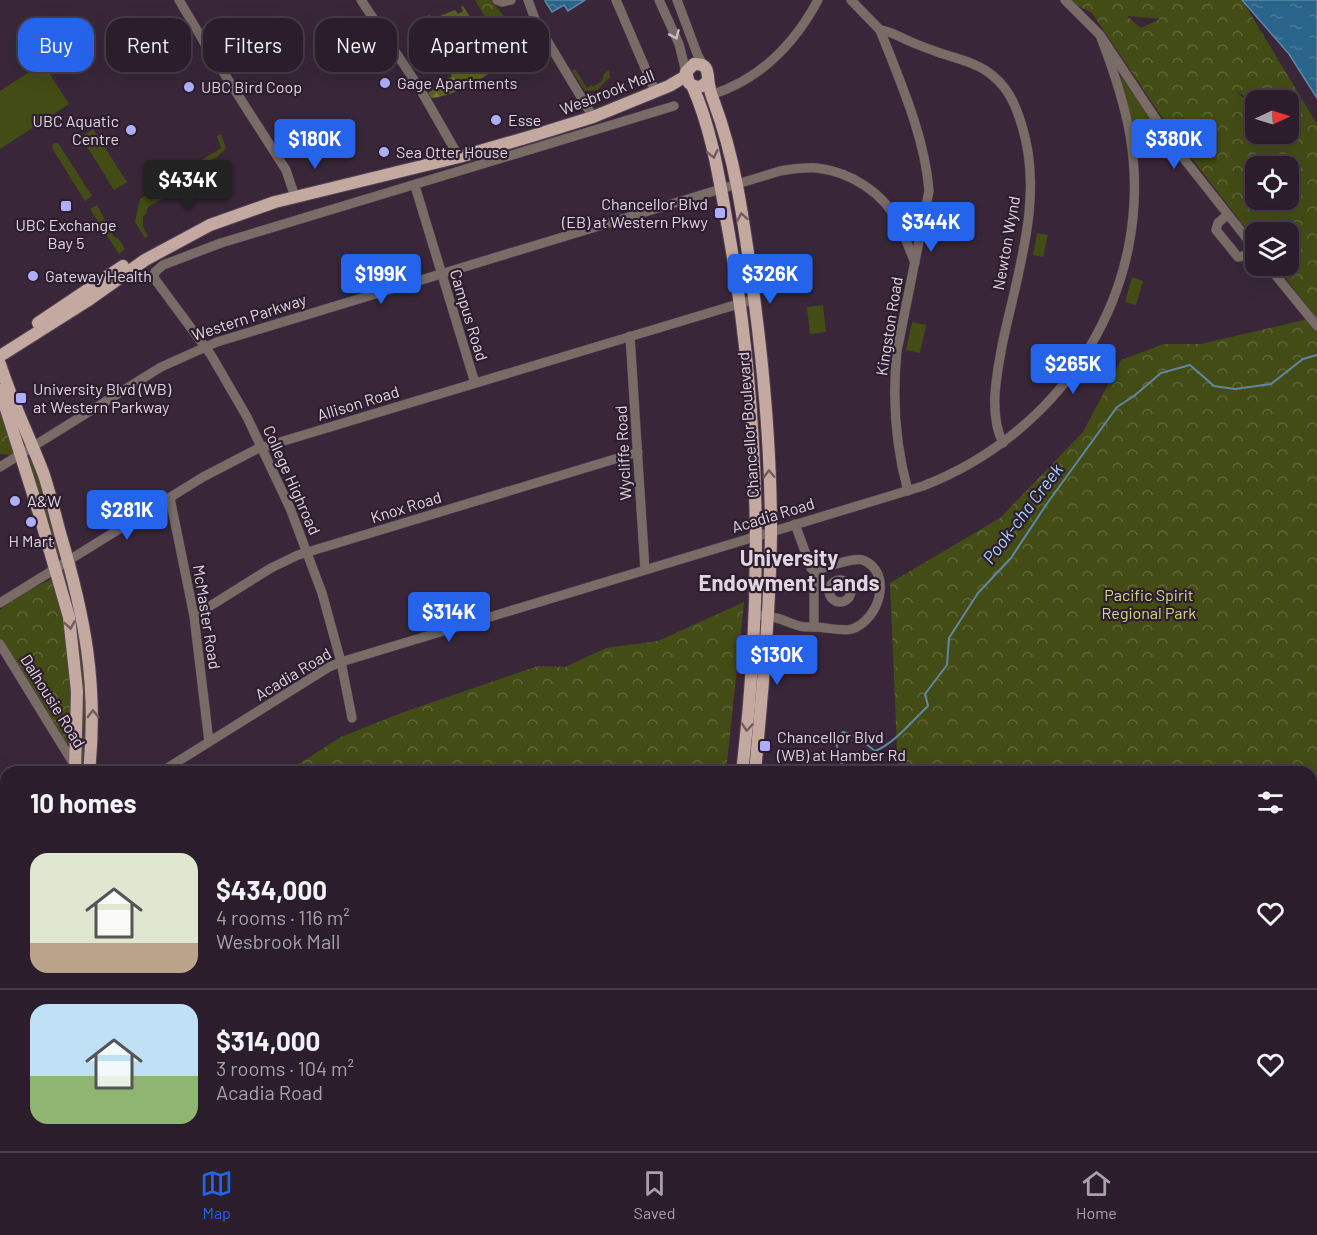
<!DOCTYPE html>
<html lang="en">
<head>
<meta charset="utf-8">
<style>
	body { margin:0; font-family:Barlow,sans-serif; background:#372a37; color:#f1f3f6; height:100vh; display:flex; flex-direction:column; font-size:22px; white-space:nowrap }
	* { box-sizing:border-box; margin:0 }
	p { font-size:20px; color:#a6a2a9 }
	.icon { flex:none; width:33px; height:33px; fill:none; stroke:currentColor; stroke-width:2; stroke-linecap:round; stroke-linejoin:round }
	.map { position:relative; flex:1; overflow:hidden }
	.drawer { position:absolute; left:0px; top:766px; width:1317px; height:386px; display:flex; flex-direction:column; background:#2b1d2b; border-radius:18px 18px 0 0; box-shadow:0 6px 24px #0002,0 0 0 2px #473b47 }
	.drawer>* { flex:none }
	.top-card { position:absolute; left:18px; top:18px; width:600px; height:54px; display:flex; gap:12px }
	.needle { width:39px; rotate:86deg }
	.buttons { position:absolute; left:1245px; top:90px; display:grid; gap:12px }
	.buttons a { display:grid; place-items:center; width:54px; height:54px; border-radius:12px; background:#2b1d2b; box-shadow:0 6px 24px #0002,0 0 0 2px #473b47; font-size:30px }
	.price { position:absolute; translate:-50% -51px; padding:0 14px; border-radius:6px; background:#2563eb; color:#fff; font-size:20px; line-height:39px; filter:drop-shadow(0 2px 3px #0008) }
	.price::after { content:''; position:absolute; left:50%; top:36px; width:18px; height:14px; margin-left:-9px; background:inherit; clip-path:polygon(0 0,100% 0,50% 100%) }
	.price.on { background:#222; color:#fff }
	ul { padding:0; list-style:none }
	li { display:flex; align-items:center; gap:18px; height:150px; padding:0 30px }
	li+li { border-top:2px solid #473b47 }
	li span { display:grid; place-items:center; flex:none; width:168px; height:120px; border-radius:18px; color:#555 }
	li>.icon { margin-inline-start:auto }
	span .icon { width:72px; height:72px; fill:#fffc; stroke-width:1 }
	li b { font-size:26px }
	h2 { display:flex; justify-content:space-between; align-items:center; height:72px; padding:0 30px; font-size:26px }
	.tag { padding:0 21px; border-radius:18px; background:#2b1d2b; box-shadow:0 6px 24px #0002,0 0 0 2px #473b47; font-size:21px; line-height:54px }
	.tag.on { background:#2563eb; color:#fff }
	.menu { display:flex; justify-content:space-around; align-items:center; height:84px; border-top:2px solid #473b47; background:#2b1d2b; font-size:16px; color:#a6a2a9 }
	.menu a { display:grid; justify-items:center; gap:3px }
	.menu .on { color:#2563eb }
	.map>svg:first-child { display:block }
</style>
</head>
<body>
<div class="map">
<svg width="1317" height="1151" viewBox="0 0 1317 1151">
	<defs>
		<pattern id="forest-firs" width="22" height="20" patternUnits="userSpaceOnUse" patternTransform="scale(1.5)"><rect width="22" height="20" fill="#596223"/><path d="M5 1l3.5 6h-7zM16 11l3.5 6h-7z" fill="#717843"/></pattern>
		<pattern id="park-crowns" width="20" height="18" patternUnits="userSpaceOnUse" patternTransform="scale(1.5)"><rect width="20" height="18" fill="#444c15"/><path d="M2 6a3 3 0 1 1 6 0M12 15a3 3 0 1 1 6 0" fill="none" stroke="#5f6537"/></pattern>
		<pattern id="water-ripples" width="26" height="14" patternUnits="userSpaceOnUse" patternTransform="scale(1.5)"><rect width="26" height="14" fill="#29648a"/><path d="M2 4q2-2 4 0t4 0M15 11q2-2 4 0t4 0" fill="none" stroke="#48799a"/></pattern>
	</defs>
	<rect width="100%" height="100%" fill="#392739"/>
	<g fill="#444c15">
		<path d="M43,63l26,41 -69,45v-58z"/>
		<path d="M575,69l12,19 4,-3 2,2 9,-6 2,-7 5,-4 1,7 -13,13 -12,1 -13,-20z"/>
		<path d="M1120,75l30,42 -2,5 -12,4 -5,-1 -13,-48z"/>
		<path d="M93,129l34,53 -13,8 -33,-53z"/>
		<path d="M221,134l5,14 -9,9 -9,4 -26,24 -14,4 -6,10 -14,8 -2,7 -3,2v11l5,9 -3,2 -10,-16 5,-23 81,-51 -4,-12z"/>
		<path d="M54,143h4l34,53 -7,5 -33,-53z"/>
		<path d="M97,205l17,32 4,1 7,11 -6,5 -29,-45z"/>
		<path d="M1037,233l11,2 -5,22 -10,-2z"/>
		<path d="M1132,277l11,4 -7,24 -11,-3z"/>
		<path d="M823,305l3,27 -16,2 -3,-27z"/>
		<path d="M912,322l14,3 -6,28 -14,-3z"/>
		<path d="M34,456l27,100 -5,2 -30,-97z"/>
		<path d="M64,568l11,27 15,113 -6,63 -4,-4 -20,-196z"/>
		<path d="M6,1023v31l-6,-5v-17z"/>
		<path d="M77,1146h205l-2,5h-209z"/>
	</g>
	<path fill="url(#forest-firs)" d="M463,6l15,23 11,-7 4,8 -8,6 18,29c-22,13 -46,31 -72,33l-3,-5 24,-17 -16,-26 4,-3 -4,-8 -5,2 -14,-20 12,-6 3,4 23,-9 3,4 5,-3 -2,-4z"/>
	<g fill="url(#park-crowns)" fill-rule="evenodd">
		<path d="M475,0h16l16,20 -14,10z"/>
		<path d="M1067,0h175l75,124v818l-6,19v-189h-413l-8,-189 110,-65 83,-86 38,-72 43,-16h37l103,-24 8,-8 -36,-46h12v-34h-32l-1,8 -79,-102 -84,-125zM1128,17l1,-1 31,3 -19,9zM1235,90l20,13 1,-3h32v34h-32l-1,-30 -14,-8zM1256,166h32v34h-32z"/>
		<path d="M0,400l17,51 -5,4 -12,-1z"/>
		<path d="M51,579l4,1 2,5 15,82 -1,77h-3l-6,-4 -62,-101v-29l21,-16z"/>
		<path d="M744,602l-18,170h-440l55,-35 63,-25 134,-46 27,1 41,-19 52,-7z"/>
		<path d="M1317,1000v151h-9l-1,-5h4v-124z"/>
		<path d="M0,1105l6,5v36h69l-5,5h-70z"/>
		<path d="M278,1146h1015v5h-1018z"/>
	</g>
	<g fill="url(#water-ripples)" stroke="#6086a4" stroke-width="1.5">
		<path d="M546,0h39l-17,11 -4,-6 -12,7 -7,-11z"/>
		<path d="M1242,0h75v98l-28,-44z"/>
	</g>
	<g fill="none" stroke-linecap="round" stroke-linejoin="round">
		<g stroke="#6086a4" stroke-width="2">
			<path d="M844,772l-9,-33 8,-7 14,5 18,14c19,-7 37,-30 53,-45l-3,-12 22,-29 2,-27 29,-45 33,-35 35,-53 71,-98 17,-11 27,-23 29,-8 24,21 21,3 36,-5 32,-25 14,-4"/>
			<path d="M0,973l6,-14"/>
		</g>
		<g stroke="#544354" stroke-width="10">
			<g id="minor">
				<path d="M179,0l25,42 82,128 9,27"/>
				<path d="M361,0l59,89 39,68"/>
				<path d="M497,0l5,2 9,-2"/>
				<path d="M528,0l8,22 57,95"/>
				<path d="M616,0l39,91"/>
				<path d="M659,0l20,44 7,28"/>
				<path d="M677,0l21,56 6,10"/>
				<path d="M851,0l29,30c11,1 19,7 29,11 11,5 23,9 34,13 16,5 37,10 50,22 16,13 23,30 29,50 22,70 -4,145 -19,215 -6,32 -15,72 0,102"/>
				<path d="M1065,0l35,35 73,110 83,105"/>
				<path d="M880,30c20,51 45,107 49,161l-32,160c-5,48 -2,93 11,140"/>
				<path d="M711,95c50,-16 83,-50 107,-95"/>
				<path d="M1130,133l18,-7 11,-2"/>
				<path d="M415,186l60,197"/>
				<path d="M1227,215l-9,8 -2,7 22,27 10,-2 7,-6"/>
				<path d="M1268,266l49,60"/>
				<path d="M630,336l15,234"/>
				<path d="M0,467l161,-100 56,-25 563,-171c12,-2 24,-4 37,-3 34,4 67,25 82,56 6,13 11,26 16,39"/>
				<path d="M170,498l24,118 15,126"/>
				<path d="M795,524l16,44 3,3v55"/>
				<circle cx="840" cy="591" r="11"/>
				<path d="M0,603l203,-126 54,-28 498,-150"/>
				<path d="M753,615c8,0 16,1 23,3 10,2 20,9 31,9 6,0 12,0 18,1 9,1 19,3 27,1 27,-9 42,-56 11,-69 -10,-3 -39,8 -49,11"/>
				<path d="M194,616l77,-48 27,-13 340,-103"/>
				<path d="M0,644l75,122"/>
				<path d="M352,718l-11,-56 -19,-69 -32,-85 -43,-91 -36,-62 -57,-77 1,-6 8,-7 58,-22 453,-137"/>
				<path d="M161,772l168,-105 12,-5 582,-176c142,-55 233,-198 207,-351 -6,-34 -18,-69 -30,-100"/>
				<path d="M0,787l6,2"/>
				<path d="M0,874l6,-4"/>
				<path d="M0,907l6,9"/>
				<path d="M1311,987l6,-19"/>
				<path d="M1302,1146l1,5"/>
			</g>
		</g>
		<g stroke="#544354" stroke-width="14">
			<g id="major">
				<path d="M708,80c-5,8 -12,9 -19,3l-3,-11 8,-8c16,-1 13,10 15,21 1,6 3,12 5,17 21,56 29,115 37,173 12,85 20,172 20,258 -1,80 -9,160 -16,239"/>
				<path d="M692,85c21,47 28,99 37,149 31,177 35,361 13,538"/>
				<path d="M38,323l85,-57"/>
				<path d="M0,356l87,-55 58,-41 65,-35 65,-23 184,-45 73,-21 61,-19 76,-31 17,-10"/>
				<path d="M0,364c12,38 30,74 44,111 6,19 11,39 16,58 25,84 38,151 29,239"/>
				<path d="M0,390l39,123 30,104 8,74 -2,81"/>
				<path d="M0,993l6,-11"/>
				<path d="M0,1022l6,-9"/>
				<path d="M655,1151l2,-5"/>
				<path d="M669,1151l2,-5"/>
			</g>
		</g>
		<use href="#minor" stroke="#796c67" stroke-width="9"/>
		<use href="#major" stroke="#c4a9a0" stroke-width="12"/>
	</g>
	<defs><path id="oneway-chevron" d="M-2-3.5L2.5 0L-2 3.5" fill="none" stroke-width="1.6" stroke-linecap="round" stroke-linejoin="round" transform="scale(1.5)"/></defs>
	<use stroke="#c6bbc2" href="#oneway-chevron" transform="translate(675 35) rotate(66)"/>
	<g stroke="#725c62">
		<use href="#oneway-chevron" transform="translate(713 154) rotate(77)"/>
		<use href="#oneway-chevron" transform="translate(742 217) rotate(-100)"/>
		<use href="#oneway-chevron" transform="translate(769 474) rotate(-92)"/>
		<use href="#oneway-chevron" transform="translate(70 625) rotate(81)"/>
		<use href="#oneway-chevron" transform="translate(93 714) rotate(-90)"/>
		<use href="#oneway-chevron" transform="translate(747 727) rotate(95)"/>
	</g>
	<g fill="#afaefa" stroke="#2e1d2f" stroke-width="2">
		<circle cx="385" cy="83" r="6"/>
		<circle cx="189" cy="87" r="6"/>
		<circle cx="496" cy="120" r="6"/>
		<circle cx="131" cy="130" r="6"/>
		<circle cx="384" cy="152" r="6"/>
		<rect x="60" y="200" width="12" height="12" rx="3"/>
		<rect x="714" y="207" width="12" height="12" rx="3"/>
		<circle cx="33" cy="276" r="6"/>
		<rect x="15" y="392" width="12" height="12" rx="3"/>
		<circle cx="15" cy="501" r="6"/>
		<circle cx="31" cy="522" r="6"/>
		<rect x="759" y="740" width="12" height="12" rx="3"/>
	</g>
	<g text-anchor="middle" stroke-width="4.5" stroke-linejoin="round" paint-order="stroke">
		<g font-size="16" fill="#e0d5e0" stroke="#2e1d2f" text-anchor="start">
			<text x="397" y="89">Gage Apartments</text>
			<text x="201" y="93">UBC Bird Coop</text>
			<text x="508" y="126">Esse</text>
			<text x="119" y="127" text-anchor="end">UBC Aquatic<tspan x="119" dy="18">Centre</tspan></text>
			<text x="396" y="158">Sea Otter House</text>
			<text x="708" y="210" text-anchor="end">Chancellor Blvd<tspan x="708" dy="18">(EB) at Western Pkwy</tspan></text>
			<text x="66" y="231" text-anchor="middle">UBC Exchange<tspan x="66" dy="18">Bay 5</tspan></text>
			<text x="45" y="282">Gateway Health</text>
			<text x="33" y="395">University Blvd (WB)<tspan x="33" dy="18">at Western Parkway</tspan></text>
			<text x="27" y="507">A&amp;W</text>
			<text x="31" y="547" text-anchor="middle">H Mart</text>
			<text x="777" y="743">Chancellor Blvd<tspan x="777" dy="18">(WB) at Hamber Rd</tspan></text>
		</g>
		<g font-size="16" fill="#e0d5e0" stroke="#2e1d2f">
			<text transform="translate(607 92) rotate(-21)" y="6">Wesbrook Mall</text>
			<text transform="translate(1006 243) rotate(-80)" y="6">Newton Wynd</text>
			<text transform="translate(469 315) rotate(73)" y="6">Campus Road</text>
			<text transform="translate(249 317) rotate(-18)" y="6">Western Parkway</text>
			<text transform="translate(889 326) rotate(-81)" y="6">Kingston Road</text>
			<text transform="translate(358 403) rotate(-17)" y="6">Allison Road</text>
			<text transform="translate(748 425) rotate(-94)" y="6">Chancellor Boulevard</text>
			<text transform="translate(623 453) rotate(-93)" y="6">Wycliffe Road</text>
			<text transform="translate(292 480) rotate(66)" y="6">College Highroad</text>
			<text transform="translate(406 507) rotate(-17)" y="6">Knox Road</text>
			<text transform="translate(773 515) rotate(-17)" y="6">Acadia Road</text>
			<text transform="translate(207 617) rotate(81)" y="6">McMaster Road</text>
			<text transform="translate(293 674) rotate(-31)" y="6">Acadia Road</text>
			<text transform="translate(53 701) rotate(58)" y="6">Dalhousie Road</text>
		</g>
		<g font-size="16" fill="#cddd82" stroke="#2e1d2f">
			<text x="1149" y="601">Pacific Spirit<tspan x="1149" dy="18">Regional Park</tspan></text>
		</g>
		<g font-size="18" font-style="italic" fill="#a3d2f6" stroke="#2e1d2f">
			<text transform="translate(1023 514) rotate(-53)" y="6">Pook-cha Creek</text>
		</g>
		<g font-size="22" font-weight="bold" fill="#e0d5e0" stroke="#2e1d2f">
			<text x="789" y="566">University<tspan x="789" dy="25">Endowment Lands</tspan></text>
		</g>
	</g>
</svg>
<div class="buttons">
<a><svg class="needle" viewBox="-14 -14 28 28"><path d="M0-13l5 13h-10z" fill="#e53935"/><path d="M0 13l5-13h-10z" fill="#a6a2a9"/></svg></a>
<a><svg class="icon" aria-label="locate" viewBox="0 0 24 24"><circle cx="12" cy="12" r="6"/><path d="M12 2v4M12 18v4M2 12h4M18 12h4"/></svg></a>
<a><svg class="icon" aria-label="layers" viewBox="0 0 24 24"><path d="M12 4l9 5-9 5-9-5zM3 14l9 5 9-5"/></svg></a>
</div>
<b class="price" style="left:315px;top:170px">$180K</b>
<b class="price" style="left:1174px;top:170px">$380K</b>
<b class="price on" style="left:188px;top:211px">$434K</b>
<b class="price" style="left:931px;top:253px">$344K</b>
<b class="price" style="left:381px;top:305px">$199K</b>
<b class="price" style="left:770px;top:305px">$326K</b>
<b class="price" style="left:1073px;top:395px">$265K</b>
<b class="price" style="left:127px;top:541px">$281K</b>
<b class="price" style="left:449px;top:643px">$314K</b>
<b class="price" style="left:777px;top:686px">$130K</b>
<div class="top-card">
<a class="tag on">Buy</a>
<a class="tag">Rent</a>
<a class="tag">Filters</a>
<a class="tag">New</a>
<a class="tag">Apartment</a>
</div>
<section class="drawer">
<h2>10 homes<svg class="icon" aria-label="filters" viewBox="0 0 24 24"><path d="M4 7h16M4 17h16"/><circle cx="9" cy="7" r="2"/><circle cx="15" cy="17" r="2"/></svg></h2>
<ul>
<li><span style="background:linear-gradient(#dfe7d0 75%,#b9a48a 0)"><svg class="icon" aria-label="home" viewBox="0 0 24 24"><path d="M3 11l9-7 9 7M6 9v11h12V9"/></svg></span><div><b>$434,000</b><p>4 rooms · 116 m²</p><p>Wesbrook Mall</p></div><svg class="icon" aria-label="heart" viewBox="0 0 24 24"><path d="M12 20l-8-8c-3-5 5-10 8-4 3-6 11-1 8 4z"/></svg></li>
<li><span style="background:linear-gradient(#bfe0f5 60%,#8fb573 0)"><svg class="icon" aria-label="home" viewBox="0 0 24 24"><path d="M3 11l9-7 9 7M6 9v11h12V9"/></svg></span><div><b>$314,000</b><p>3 rooms · 104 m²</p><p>Acadia Road</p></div><svg class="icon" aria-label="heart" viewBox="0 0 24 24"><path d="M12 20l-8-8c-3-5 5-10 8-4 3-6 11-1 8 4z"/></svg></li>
</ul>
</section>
</div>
<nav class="menu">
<a class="on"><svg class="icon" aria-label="map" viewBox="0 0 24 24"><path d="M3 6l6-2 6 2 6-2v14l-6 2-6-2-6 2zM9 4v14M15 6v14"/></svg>Map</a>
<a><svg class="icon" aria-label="saved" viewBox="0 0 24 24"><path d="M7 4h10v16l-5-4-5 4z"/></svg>Saved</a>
<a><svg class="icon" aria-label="home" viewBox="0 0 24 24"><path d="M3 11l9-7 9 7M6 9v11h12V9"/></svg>Home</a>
</nav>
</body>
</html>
